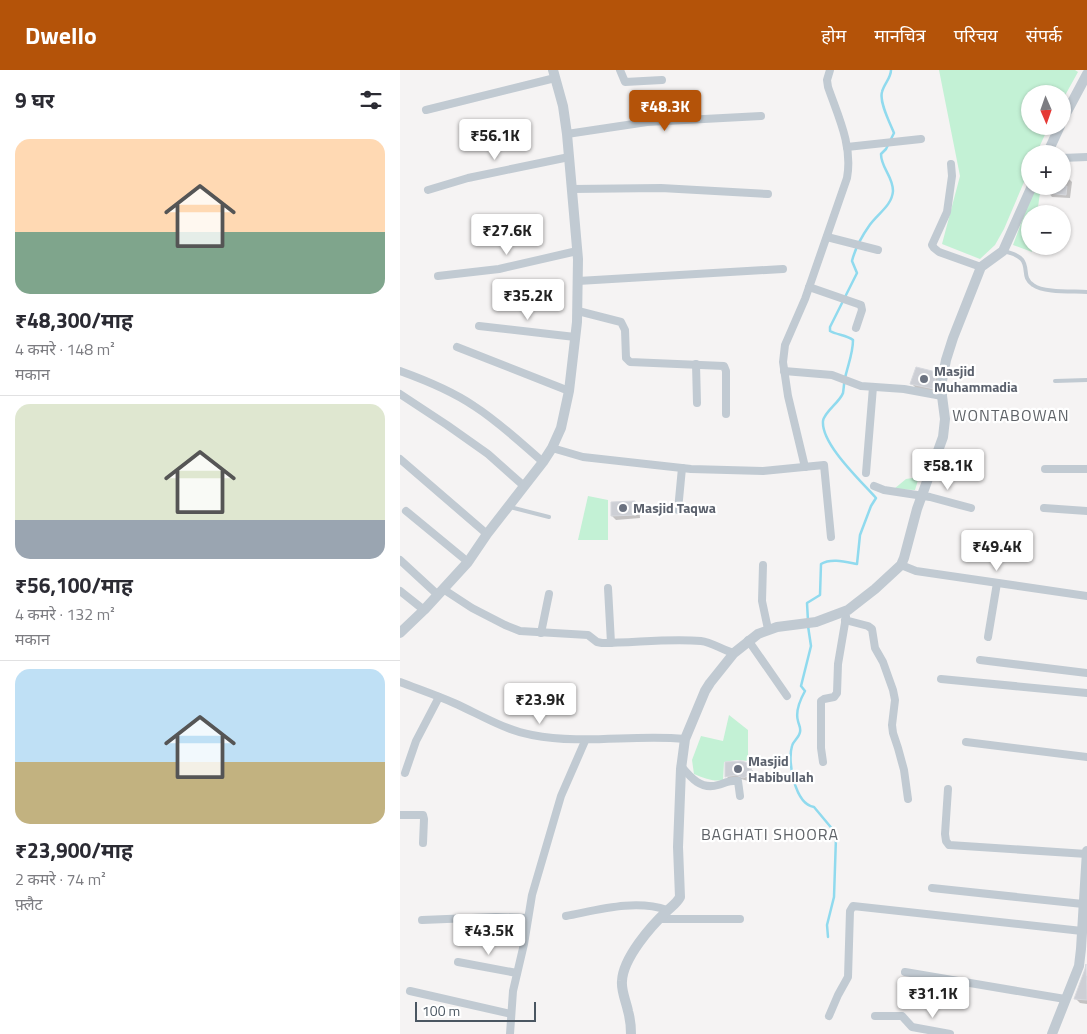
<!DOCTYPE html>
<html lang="hi">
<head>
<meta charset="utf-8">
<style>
	body { margin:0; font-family:"Titillium Web","Noto Sans Devanagari",sans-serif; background:#f2f2f3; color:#2b2b33; height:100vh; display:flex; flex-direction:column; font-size:19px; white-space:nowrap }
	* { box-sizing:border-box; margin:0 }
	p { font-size:16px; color:#7c7c81 }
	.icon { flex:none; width:28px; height:28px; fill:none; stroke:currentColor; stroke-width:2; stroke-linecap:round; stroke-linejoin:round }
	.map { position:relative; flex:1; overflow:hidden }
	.side { display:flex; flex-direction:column; background:#fff; width:400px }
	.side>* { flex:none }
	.needle { width:32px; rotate:178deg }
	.buttons { position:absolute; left:621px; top:15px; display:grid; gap:10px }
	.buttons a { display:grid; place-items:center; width:50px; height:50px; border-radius:50%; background:#fff; box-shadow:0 1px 4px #0004; font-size:25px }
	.scale { position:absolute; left:15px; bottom:12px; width:121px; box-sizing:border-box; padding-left:5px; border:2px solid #4a5661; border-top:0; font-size:14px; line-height:18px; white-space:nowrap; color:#4a5661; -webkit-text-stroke:4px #fff; paint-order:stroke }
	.price { position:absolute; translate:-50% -42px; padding:0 11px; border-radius:5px; background:#fff; color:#222; font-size:16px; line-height:32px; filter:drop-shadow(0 1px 2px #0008) }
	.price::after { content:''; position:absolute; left:50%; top:30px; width:15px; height:11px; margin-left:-8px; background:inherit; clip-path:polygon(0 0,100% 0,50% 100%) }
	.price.active { background:#b45309; color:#fff }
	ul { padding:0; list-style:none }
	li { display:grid; align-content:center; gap:10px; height:265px; padding:0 15px }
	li+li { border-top:1px solid #e1e1e2 }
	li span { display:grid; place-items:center; height:155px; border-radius:15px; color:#555 }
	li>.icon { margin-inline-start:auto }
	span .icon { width:90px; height:90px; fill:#fffc; stroke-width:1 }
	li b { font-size:21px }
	h2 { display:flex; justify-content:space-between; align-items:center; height:60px; padding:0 15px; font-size:21px }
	header { display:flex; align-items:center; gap:30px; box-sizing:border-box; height:70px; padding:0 25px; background:#b45309; color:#fff }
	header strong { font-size:24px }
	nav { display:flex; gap:28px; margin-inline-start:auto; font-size:18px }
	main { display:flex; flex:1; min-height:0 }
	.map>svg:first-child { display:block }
</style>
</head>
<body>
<header>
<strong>Dwello</strong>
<nav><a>होम</a><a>मानचित्र</a><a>परिचय</a><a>संपर्क</a></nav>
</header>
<main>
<section class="side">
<h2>9 घर<svg class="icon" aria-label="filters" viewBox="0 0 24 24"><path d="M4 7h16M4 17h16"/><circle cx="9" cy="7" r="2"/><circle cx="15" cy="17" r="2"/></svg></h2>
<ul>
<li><span style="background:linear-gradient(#ffd9b3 60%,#7fa58c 0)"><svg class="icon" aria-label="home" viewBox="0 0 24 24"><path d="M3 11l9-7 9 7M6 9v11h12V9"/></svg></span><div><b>₹48,300/माह</b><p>4 कमरे · 148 m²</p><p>मकान</p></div></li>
<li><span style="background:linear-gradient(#dfe7d0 75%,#9aa5b1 0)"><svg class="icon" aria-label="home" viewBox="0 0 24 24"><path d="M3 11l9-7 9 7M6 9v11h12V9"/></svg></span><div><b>₹56,100/माह</b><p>4 कमरे · 132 m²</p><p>मकान</p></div></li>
<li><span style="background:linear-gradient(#bfe0f5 60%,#c2b280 0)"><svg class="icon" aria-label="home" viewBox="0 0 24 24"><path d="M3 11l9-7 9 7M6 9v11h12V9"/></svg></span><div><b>₹23,900/माह</b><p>2 कमरे · 74 m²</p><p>फ़्लैट</p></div></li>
</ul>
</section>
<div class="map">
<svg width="687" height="964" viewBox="0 0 687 964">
	<rect width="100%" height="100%" fill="#f5f3f3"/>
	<g fill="#c3f1d5">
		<path d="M539,0h136l3,2 -15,27 -1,-5h-32v32h19l-13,28h-6v14l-26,61 -9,16 -15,14 -38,-15 18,-68z"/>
		<path d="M634,118l6,5 -3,21h-7v32h3l-1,6 -19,-7z"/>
		<path d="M519,407l-4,13 -21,-1 12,-10z"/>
		<path d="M188,426l20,4v40h-30z"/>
		<path d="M329,645l19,15v31l-11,-1 -13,2 -1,18c-10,2 -19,-2 -29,-6l-2,-14 9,-24 22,5z"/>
	</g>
	<g fill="#0003">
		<path d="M662,107l6,1 4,4 -2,16 -18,-1 -4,-5 14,-6z"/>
		<path d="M535,303l4,4 -1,15 -22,-4 -4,-4z"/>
		<path d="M235,432l4,4 1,12 -24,2 -4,-4z"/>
		<path d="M345,693l10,10v4l-4,4h-3l-7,-2 -11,1 -4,-4z"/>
		<path d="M684,906h3v28l-7,-1 -4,-4z"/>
	</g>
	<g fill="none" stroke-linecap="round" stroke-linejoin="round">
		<g stroke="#90daee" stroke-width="2.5">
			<path d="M408,551l-1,-18 13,-8 1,-31c10,-6 25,-2 36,0l3,-29 11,-29 5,-8c-15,-17 -55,-54 -53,-77 1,-9 17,-19 20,-28 1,-6 1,-13 3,-19 3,-12 7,-22 7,-34 -6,-5 -16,-5 -23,-9v-4l27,-54 -5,-12c3,-12 10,-25 17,-35 8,-12 23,-20 24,-35 0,-15 -12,-23 -12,-37l5,-5 8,-16c-4,-10 -15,-31 -12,-41 2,-8 9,-14 9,-22"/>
			<path d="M408,556l3,20 -10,40 4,5c-5,9 -10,20 -7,30 1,5 3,6 2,11 -1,6 -7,9 -8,14 -5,16 3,58 22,61l20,24 2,6 -2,60 -7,28 1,12"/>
		</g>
	</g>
	<g fill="#cdcfd5" stroke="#d7d9de">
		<path d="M648,116h19l-1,9 -19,-2z"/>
		<path d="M516,297l20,5 -2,17 -24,-5z"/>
		<path d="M235,431l1,14 -25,1v-14z"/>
		<path d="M341,691l7,2 2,2 2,6 -2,4 -7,3 -7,-3 -11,2v-15z"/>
		<path d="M686,894l1,36 -13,-1 11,-30z"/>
	</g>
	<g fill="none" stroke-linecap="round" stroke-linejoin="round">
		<g stroke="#c1cad2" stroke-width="4">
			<path d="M603,181c35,7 14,24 30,34 11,8 40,6 54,7"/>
			<path d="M655,311l32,-1"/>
			<path d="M110,437l39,10"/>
		</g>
		<g stroke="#c1cad2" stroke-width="8">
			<path d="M220,0l5,12 37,-2"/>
			<path d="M26,40l129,-32"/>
			<path d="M167,64l80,-12 114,-6"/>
			<path d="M447,77l74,-8"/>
			<path d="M662,88l25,-1"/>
			<path d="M551,94l1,12 -5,36 -15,33 2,3 5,4 42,15"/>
			<path d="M172,119l89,-1 107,6"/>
			<path d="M28,120l40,-12 101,-21"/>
			<path d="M427,167l51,13"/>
			<path d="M38,206l61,-7 78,-18"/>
			<path d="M178,211l205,-12"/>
			<path d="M409,217l52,18 1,5 -6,18"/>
			<path d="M178,241l43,11 4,8 1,28 4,4 94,4 2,5v43"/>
			<path d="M79,256l96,11"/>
			<path d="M57,277l112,44"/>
			<path d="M296,294l1,39"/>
			<path d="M0,301c25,9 52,20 74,35 25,16 47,37 69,56"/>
			<path d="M384,301l48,4 29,11 43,3 38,7"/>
			<path d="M0,324l47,31 41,29 36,32"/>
			<path d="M152,378l31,9 108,12 72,2 61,-6 7,72"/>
			<path d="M0,389l87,75"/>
			<path d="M405,397l-17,-71 -5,-34 2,-17 20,-46 42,-121c6,-32 -9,-62 -19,-91l-1,-7 3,-10"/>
			<path d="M645,399h42"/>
			<path d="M466,403l7,-86"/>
			<path d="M474,416l10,4 46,7 41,11"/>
			<path d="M644,438l43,3"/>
			<path d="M278,440l4,-42"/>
			<path d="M6,441l62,51"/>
			<path d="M0,490l38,35"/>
			<path d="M363,495l-1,36 6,28"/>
			<path d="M501,495l15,6 171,25"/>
			<path d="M208,518l3,55"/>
			<path d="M43,519l29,19 33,17 15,6 68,4 9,7 5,1c33,0 66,-5 99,-2 11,1 21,9 33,12"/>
			<path d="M0,521l24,19"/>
			<path d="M445,550l23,6 4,3 3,19 8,14 10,28 2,10 -3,25 1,8 5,15 6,22 4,29"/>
			<path d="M141,563l8,-39"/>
			<path d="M588,567l9,-54"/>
			<path d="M348,570l39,56"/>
			<path d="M580,590l107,13"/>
			<path d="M541,609l146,14"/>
			<path d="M0,612c18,7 36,13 54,21 25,11 50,27 78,32 52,10 102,-1 153,4"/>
			<path d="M566,672l121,15"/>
			<path d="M423,692l-2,-14v-47l3,-2 10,-2 3,-4 1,-29 8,-47"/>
			<path d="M281,696c10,12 20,24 37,19 7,-2 13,-5 20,-4l2,15"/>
			<path d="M5,703l11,-32 23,-44"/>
			<path d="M548,719l-3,45 1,7 3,4 138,9"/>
			<path d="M0,745h23l1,4 -1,24"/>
			<path d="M532,818l151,16"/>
			<path d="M166,846c32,-6 69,-17 101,-6"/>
			<path d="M259,849h81"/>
			<path d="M22,850l74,-3 32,1"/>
			<path d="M58,892l59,11"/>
			<path d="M505,902l160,27"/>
			<path d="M10,921l101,23"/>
			<path d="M429,946l9,-21 10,-18 2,-66 3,-5 229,25"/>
			<path d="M475,946h27l10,11 38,7"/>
			<path d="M110,964l3,-43 11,-47 8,-49 29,-99 24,-55"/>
		</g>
		<g stroke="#c1cad2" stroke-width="10">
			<path d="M662,51l25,-47"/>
			<path d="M647,84l13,-28"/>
			<path d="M0,563l24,-23 44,-48 19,-28 56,-72 9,-14 9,-20 8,-37 8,-69 1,-63 -11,-125 -4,-28 -10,-36"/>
			<path d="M231,964c0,-8 -1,-16 -3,-23 -2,-10 -7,-20 -6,-30 1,-23 29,-55 45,-70 5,-5 10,-8 13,-14l-2,-50 3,-78 4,-30 20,-48 5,-8 24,-30 24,-19 19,-7 39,-5 32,-12 27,-21 26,-24 3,-7 13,-49 26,-72 2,-18 -3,-23v-15l4,-21 7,-22 28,-71 22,-16 29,-65"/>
			<path d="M652,964l27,-68 2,-17 6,-98"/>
		</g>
	</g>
	<g fill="#6b7280" stroke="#fff" stroke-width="2">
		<circle cx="524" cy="309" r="5"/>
		<circle cx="223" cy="438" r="5"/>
		<circle cx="338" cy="699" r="5"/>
	</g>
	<g text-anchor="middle" stroke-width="4.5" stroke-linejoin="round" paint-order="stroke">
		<g font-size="14" font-weight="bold" fill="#5b616d" stroke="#fff" text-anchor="start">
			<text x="534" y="306">Masjid<tspan x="534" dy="16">Muhammadia</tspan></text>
			<text x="233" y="443">Masjid Taqwa</text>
			<text x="348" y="696">Masjid<tspan x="348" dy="16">Habibullah</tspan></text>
		</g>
		<g font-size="16" letter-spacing="1" fill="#5f6368" stroke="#fff">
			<text x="611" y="351">WONTABOWAN</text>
			<text x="370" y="770">BAGHATI SHOORA</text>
		</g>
	</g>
</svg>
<div class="buttons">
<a><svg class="needle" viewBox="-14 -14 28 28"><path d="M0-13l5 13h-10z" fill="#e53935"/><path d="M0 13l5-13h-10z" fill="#7c7c81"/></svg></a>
<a>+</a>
<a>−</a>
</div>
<div class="scale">100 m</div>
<b class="price active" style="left:265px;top:62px">₹48.3K</b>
<b class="price" style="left:95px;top:91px">₹56.1K</b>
<b class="price" style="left:107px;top:186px">₹27.6K</b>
<b class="price" style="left:128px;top:251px">₹35.2K</b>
<b class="price" style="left:548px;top:421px">₹58.1K</b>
<b class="price" style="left:597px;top:502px">₹49.4K</b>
<b class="price" style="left:140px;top:655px">₹23.9K</b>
<b class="price" style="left:89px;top:886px">₹43.5K</b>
<b class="price" style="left:533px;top:949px">₹31.1K</b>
</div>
</main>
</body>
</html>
